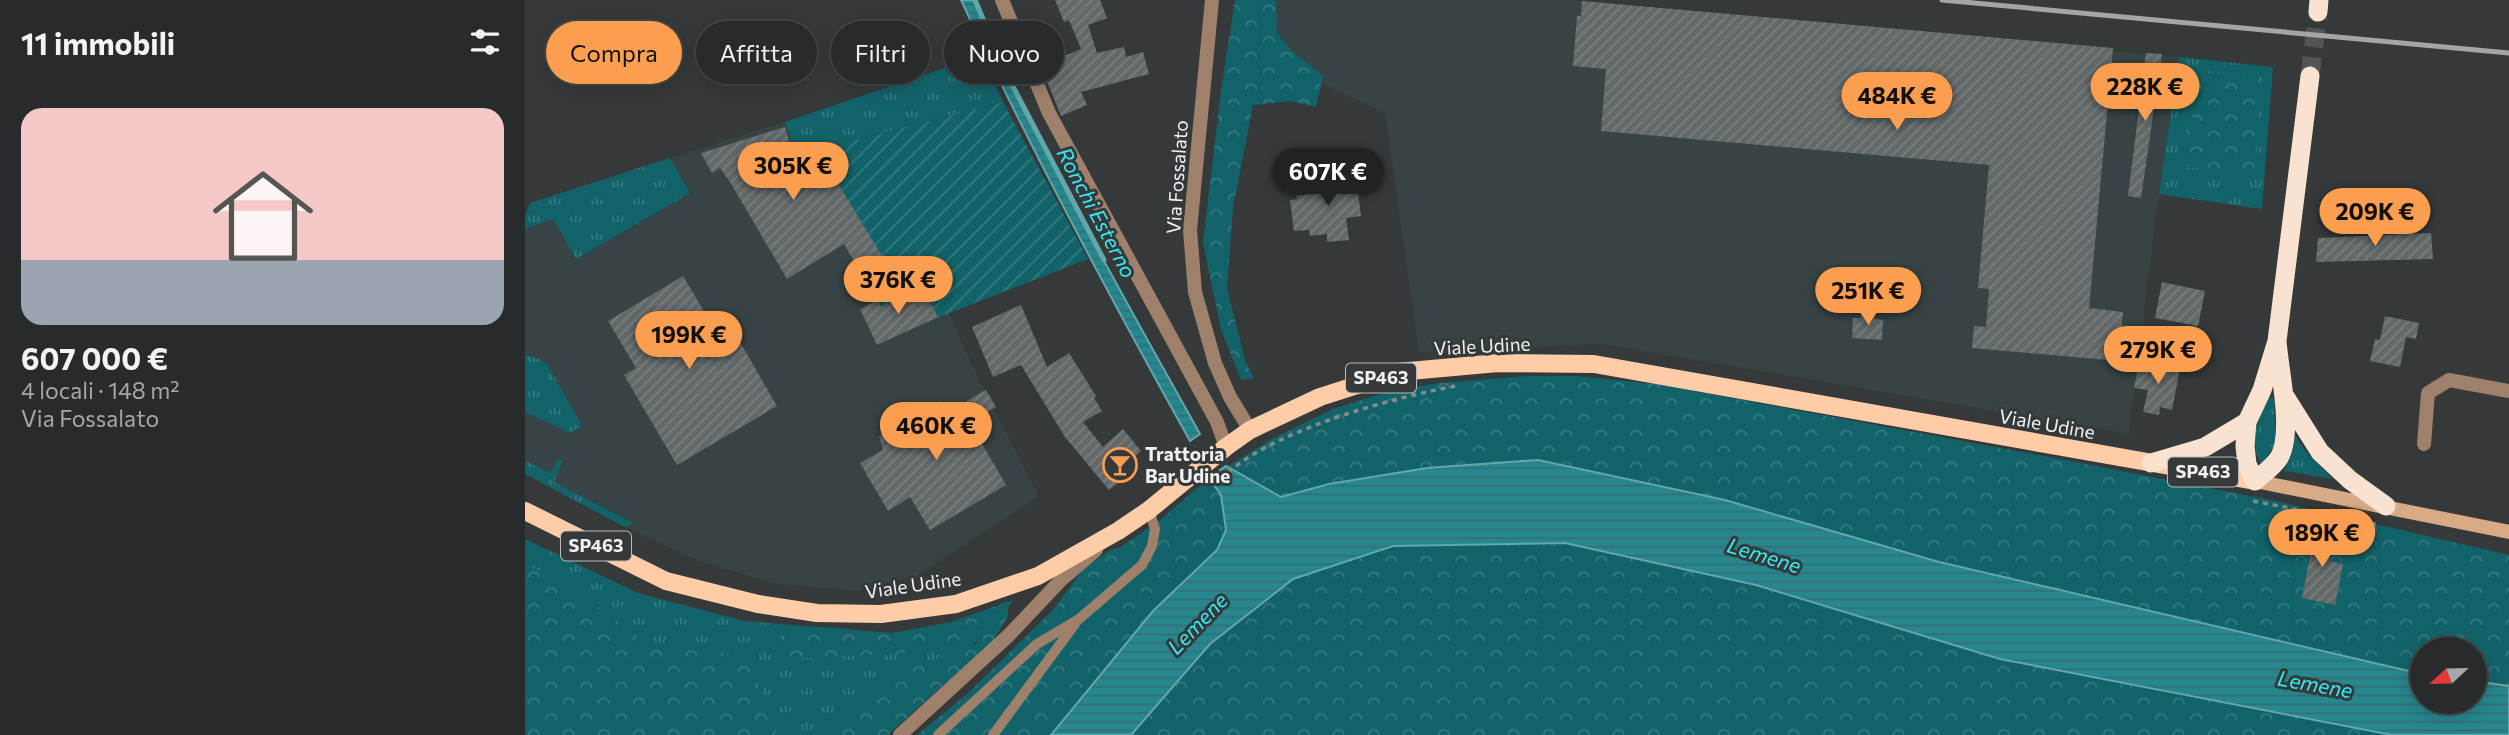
<!DOCTYPE html>
<html lang="it">
<head>
<meta charset="utf-8">
<style>
	body { margin:0; font-family:Commissioner,sans-serif; background:#343737; color:#f1f3f6; height:100vh; display:flex; flex-direction:column; font-size:26px; white-space:nowrap }
	* { box-sizing:border-box; margin:0 }
	p { font-size:23px; color:#a5a7a9 }
	.icon { flex:none; width:38px; height:38px; fill:none; stroke:currentColor; stroke-width:2; stroke-linecap:round; stroke-linejoin:round }
	.map { position:relative; flex:1; overflow:hidden }
	.details { display:flex; flex-direction:column; background:#282b2b; width:525px }
	.details>* { flex:none }
	.hud { position:absolute; left:21px; top:21px; width:665px; height:63px; display:flex; gap:14px }
	.needle { width:46px; rotate:248deg }
	.tools { position:absolute; left:1885px; top:637px; display:grid; gap:14px }
	.tools a { display:grid; place-items:center; width:77px; height:77px; border-radius:50%; background:#282b2b; box-shadow:0 4px 18px #0003,0 0 0 2px #444747; font-size:35px }
	.price { position:absolute; translate:-50% -60px; padding:0 16px; border-radius:24px; background:#fb9e50; color:#111; font-size:23px; line-height:46px; filter:drop-shadow(0 2px 4px #0008) }
	.price::after { content:''; position:absolute; left:50%; top:42px; width:21px; height:16px; margin-left:-10px; background:inherit; clip-path:polygon(0 0,100% 0,50% 100%) }
	.price.current { background:#222; color:#fff }
	ul { padding:0; list-style:none }
	li { display:grid; align-content:center; gap:14px; height:371px; padding:0 21px }
	li+li { border-top:2px solid #444747 }
	li span { display:grid; place-items:center; height:217px; border-radius:21px; color:#555 }
	li>.icon { margin-inline-start:auto }
	span .icon { width:126px; height:126px; fill:#fffc; stroke-width:1 }
	li b { font-size:30px }
	h2 { display:flex; justify-content:space-between; align-items:center; height:84px; padding:0 21px; font-size:30px }
	.tag { padding:0 24px; border-radius:32px; background:#282b2b; box-shadow:0 4px 18px #0003,0 0 0 2px #444747; font-size:24px; line-height:63px }
	.tag.current { background:#fb9e50; color:#111 }
	main { display:flex; flex:1; min-height:0 }
	.map>svg:first-child { display:block }
</style>
</head>
<body>
<main>
<section class="details">
<h2>11 immobili<svg class="icon" aria-label="filters" viewBox="0 0 24 24"><path d="M4 7h16M4 17h16"/><circle cx="9" cy="7" r="2"/><circle cx="15" cy="17" r="2"/></svg></h2>
<ul>
<li><span style="background:linear-gradient(#f6c9c9 70%,#9aa5b1 0)"><svg class="icon" aria-label="home" viewBox="0 0 24 24"><path d="M3 11l9-7 9 7M6 9v11h12V9"/></svg></span><div><b>607 000 €</b><p>4 locali · 148 m²</p><p>Via Fossalato</p></div></li>
</ul>
</section>
<div class="map">
<svg width="1984" height="735" viewBox="0 0 1984 735">
	<defs>
		<pattern id="grass-tufts" width="24" height="20" patternUnits="userSpaceOnUse" patternTransform="scale(1.75)"><rect width="24" height="20" fill="#126369"/><path d="M3 7l-1-3M5 7V3M7 7l1-3M15 17l-1-3M17 17v-4M19 17l1-3" fill="none" stroke="#357a7f"/></pattern>
		<pattern id="forest-crowns" width="20" height="18" patternUnits="userSpaceOnUse" patternTransform="scale(1.75)"><rect width="20" height="18" fill="#126369"/><path d="M2 6a3 3 0 1 1 6 0M12 15a3 3 0 1 1 6 0" fill="none" stroke="#357a7f"/></pattern>
		<pattern id="garden-furrows" width="10" height="10" patternUnits="userSpaceOnUse" patternTransform="scale(1.75)"><rect width="10" height="10" fill="#126369"/><path d="M-1 1l2-2M0 10L10 0M9 11l2-2" fill="none" stroke="#357a7f"/></pattern>
		<pattern id="water-rules" width="6" height="5" patternUnits="userSpaceOnUse" patternTransform="scale(1.75)"><rect width="6" height="5" fill="#26878e"/><path d="M0 2.5h6" fill="none" stroke="#346e72"/></pattern>
		<pattern id="building-hatch" width="6" height="6" patternUnits="userSpaceOnUse" patternTransform="scale(1.75)"><rect width="6" height="6" fill="#636868"/><path d="M-1 1l2-2M0 6l6-6M5 7l2-2" fill="none" stroke="#7a7e7e"/></pattern>
	</defs>
	<rect width="100%" height="100%" fill="#353939"/>
	<g fill="#374344">
		<path d="M747,0h300l607,57 -20,137 -30,240 -527,-90 -183,8 -34,-239 -123,-58z"/>
		<path d="M260,122l11,33 102,180 51,-22 33,74 57,109 -122,80 -60,15 -80,-7 -76,-22 -76,-35 -100,-53v-245l28,-11 23,41 114,-66 -20,-35z"/>
	</g>
	<g fill="url(#grass-tufts)">
		<path d="M458,55l20,47 -207,53 -11,-33z"/>
		<path d="M1654,57l94,10 -11,142 -103,-15z"/>
		<path d="M145,158l20,35 -114,66 -23,-40 -28,10v-13l5,-13z"/>
		<path d="M3,355l13,5 8,7 33,59 -12,7 -45,-21v-56z"/>
		<path d="M1744,397l5,2 2,42 -13,25c-17,-24 -5,-45 6,-69z"/>
		<path d="M1770,435l11,17 27,27 -49,-8 7,-15z"/>
		<path d="M33,459l5,1 -9,22 79,41 -8,4 -100,-53v-13l26,12z"/>
		<path d="M0,539l113,54 107,28 147,12 59,-11 63,-22 -17,21 -51,50 -77,64h-344z"/>
	</g>
	<g fill="url(#forest-crowns)" fill-rule="evenodd">
		<path d="M710,0h41l1,33 16,19 30,24 -7,31 -25,-6 -38,4 -20,103 -6,81 19,74 8,15 -13,2 -20,-51 -18,-86 18,-152z"/>
		<path d="M1672,70l61,4 -3,98 -67,-4z"/>
		<path d="M1005,376h46l80,8 414,77 211,41 228,53v180h-1592l50,-41 87,-85 29,-40 27,-19 11,-3 39,-27 49,-42 61,-38 63,-31 57,-18 49,-8zM1897,649h53v53h-53z"/>
		<path d="M0,563l66,38 53,41 105,17 29,76h-253z"/>
		<path d="M483,601v16l-20,31 -47,39 -53,48h-53c10,-13 18,-29 31,-39 32,-25 72,-39 110,-52l9,-17 -20,14 -66,13 -95,4 -22,-3 -9,-13c24,-28 86,-8 120,-9 40,-1 78,-17 115,-32z"/>
	</g>
	<path fill="url(#garden-furrows)" d="M478,102l85,157 -139,54 -51,22 -102,-180z"/>
	<g fill="url(#water-rules)" stroke="#62a7ac" stroke-width="2">
		<path d="M436,0h14c64,150 146,292 225,434l-10,7c-81,-145 -159,-291 -229,-441z"/>
		<path d="M1013,460l187,40 214,62 483,112v28h53v-21l34,5v49h-117l-392,-76 -244,-74 -191,-42 -172,3 -100,33 -83,65 -79,91h-80l102,-124 64,-61 9,-20 -5,-35 -12,-17 17,-12 55,31 48,-13 98,-16z"/>
	</g>
	<g fill="none" stroke-linecap="round" stroke-linejoin="round">
		<path stroke="#62a7ac" stroke-width="5" d="M450,0l33,77 96,183"/>
	</g>
	<g fill="url(#building-hatch)">
		<path d="M530,0h45l7,18 -19,7 9,28 27,-6 2,10 17,-5 6,22 -68,18 6,13 -26,11 -20,-50 40,-17 -12,-29 -5,2z"/>
		<path d="M1057,1l531,47 -24,260 34,4 -5,49 -146,-13 2,-22 12,1 3,-38 -11,-1 11,-123 -388,-34 5,-62 -33,-3 4,-50h4z"/>
		<path d="M1621,53l16,1 -21,144 -13,-2z"/>
		<path d="M260,127l11,36 20,-15 68,111 -23,14 -17,-29 -57,35 -57,-97 -10,-14 -8,5 -11,-20z"/>
		<path d="M820,173v6l11,-2 5,39 -15,2 3,22 -22,2v-8l-17,2 -1,-6 -15,1 -4,-31 8,-1 -2,-3 23,-3 -2,-17z"/>
		<path d="M1906,233l2,26 -117,3 2,-24z"/>
		<path d="M158,276l28,47 14,-7 52,90 -100,59 -53,-90 12,-7 -28,-47z"/>
		<path d="M1637,282l43,9 -7,35 -43,-8z"/>
		<path d="M397,288l16,29 -61,28 -17,-36 18,-9 3,7z"/>
		<path d="M496,305l26,62 22,-14 27,43 -2,2 8,13 -19,11 20,25 20,-18 18,22 -9,8 6,8 -29,23 -44,-53 -44,-72 -28,12 -21,-50z"/>
		<path d="M1336,312l14,1v6l8,1 -1,20 -30,-2 1,-20h7z"/>
		<path d="M1860,316l34,7 -3,16 -10,-2 -6,30 -30,-6 5,-22 5,1z"/>
		<path d="M1614,363l41,5 -8,42 -12,-3 -1,8 -16,-3 5,-22 -14,-2z"/>
		<path d="M461,390l10,17 -26,16 36,62 -76,45 -20,-33 -22,14 -28,-48 23,-13 -4,-14 61,-35 6,12z"/>
		<path d="M1785,528l24,5 -5,28 14,3 -8,41 -33,-7 9,-47 -5,-1z"/>
	</g>
	<g fill="none" stroke-linecap="round" stroke-linejoin="round">
		<path stroke="#515555" stroke-width="19" stroke-dasharray="19 10" stroke-linecap="butt" d="M1785,76l8,-64"/>
		<g stroke="#888b8b" stroke-width="3.5" stroke-dasharray="5 5" stroke-linecap="butt">
			<path d="M687,484c18,-13 37,-29 58,-39 59,-29 121,-46 185,-59"/>
			<path d="M1728,501l127,24"/>
		</g>
		<g stroke="#9f816b" stroke-width="10">
			<path d="M413,735l99,-91 42,-25 63,-54 10,-19 3,-17 -6,-19"/>
			<path d="M468,735l82,-111"/>
		</g>
		<g stroke="#9f816b" stroke-width="14">
			<path d="M477,0l47,113 168,309 9,25"/>
			<path d="M1899,444l4,-51 21,-13 60,11"/>
			<path d="M375,735l109,-100 52,-55 35,-30"/>
		</g>
		<path stroke="#9f816b" stroke-width="14" d="M687,0l-22,230 5,62 20,71 15,34 20,33"/>
		<path stroke="#d9aa86" stroke-width="14" d="M1730,481l254,51"/>
		<path stroke="#fecda8" stroke-width="18" d="M0,511l141,70 92,23 59,9 64,1 75,-10 82,-28 80,-45 31,-21 77,-63 24,-17 70,-33 78,-25 100,-9 96,1 661,117"/>
		<g stroke="#fae2d0" stroke-width="19">
			<path d="M1793,12l1,-12"/>
			<path d="M1752,341c2,29 17,92 2,117 -5,8 -16,16 -24,23l-8,-17 -2,-18 2,-24 15,-32 15,-49 33,-265"/>
			<path d="M1761,398l34,54 30,28 36,26"/>
			<path d="M1626,463l54,-16 42,-25"/>
		</g>
		<path stroke="#a3a6a7" stroke-width="5" d="M1417,0l567,53"/>
	</g>
	<defs>
		<g id="bar-ring" transform="scale(1.75)"><circle r="9.5" fill="#353939" stroke="#fb9e50" stroke-width="1.5"/><path d="M-6-5H6L.8 .8V4.5H3.5V6h-7V4.5H-.8V.8Z" fill="#fb9e50"/></g>
	</defs>
	<g fill-rule="evenodd">
		<use href="#bar-ring" x="595" y="465"/>
	</g>
	<g text-anchor="middle" stroke-width="6" stroke-linejoin="round" paint-order="stroke">
		<g fill="#353939" stroke="#b7baba" stroke-width="2">
			<rect x="821" y="363.5" width="70" height="29" rx="5"/>
			<rect x="1643" y="457.5" width="70" height="29" rx="5"/>
			<rect x="36" y="531.5" width="70" height="29" rx="5"/>
		</g>
		<g font-size="18" font-weight="bold" fill="#eff1f2">
			<text x="856" y="384">SP463</text>
			<text x="1678" y="478">SP463</text>
			<text x="71" y="552">SP463</text>
		</g>
		<g font-size="19" fill="#eff1f2" stroke="#353939">
			<text transform="translate(652 177) rotate(-86)" y="7">Via Fossalato</text>
			<text transform="translate(957 346) rotate(-3)" y="7">Viale Udine</text>
			<text transform="translate(1522 424) rotate(10)" y="7">Viale Udine</text>
			<text transform="translate(388 585) rotate(-8)" y="7">Viale Udine</text>
		</g>
		<g font-size="19" font-weight="bold" fill="#eff1f2" stroke="#353939" text-anchor="start">
			<text x="620" y="461">Trattoria<tspan x="620" dy="22">Bar Udine</tspan></text>
		</g>
		<g font-size="21" font-style="italic" fill="#33ecf8" stroke="#353939">
			<text transform="translate(571 213) rotate(62)" y="7">Ronchi Esterno</text>
			<text transform="translate(1239 556) rotate(17)" y="7">Lemene</text>
			<text transform="translate(673 624) rotate(-46)" y="7">Lemene</text>
			<text transform="translate(1790 685) rotate(10)" y="7">Lemene</text>
		</g>
	</g>
</svg>
<div class="tools">
<a><svg class="needle" viewBox="-14 -14 28 28"><path d="M0-13l5 13h-10z" fill="#e53935"/><path d="M0 13l5-13h-10z" fill="#a5a7a9"/></svg></a>
</div>
<b class="price" style="left:1620px;top:123px">228K €</b>
<b class="price" style="left:1372px;top:132px">484K €</b>
<b class="price" style="left:268px;top:202px">305K €</b>
<b class="price current" style="left:803px;top:208px">607K €</b>
<b class="price" style="left:1850px;top:248px">209K €</b>
<b class="price" style="left:373px;top:316px">376K €</b>
<b class="price" style="left:1343px;top:327px">251K €</b>
<b class="price" style="left:164px;top:371px">199K €</b>
<b class="price" style="left:1633px;top:386px">279K €</b>
<b class="price" style="left:411px;top:462px">460K €</b>
<b class="price" style="left:1797px;top:569px">189K €</b>
<div class="hud">
<a class="tag current">Compra</a>
<a class="tag">Affitta</a>
<a class="tag">Filtri</a>
<a class="tag">Nuovo</a>
</div>
</div>
</main>
</body>
</html>
